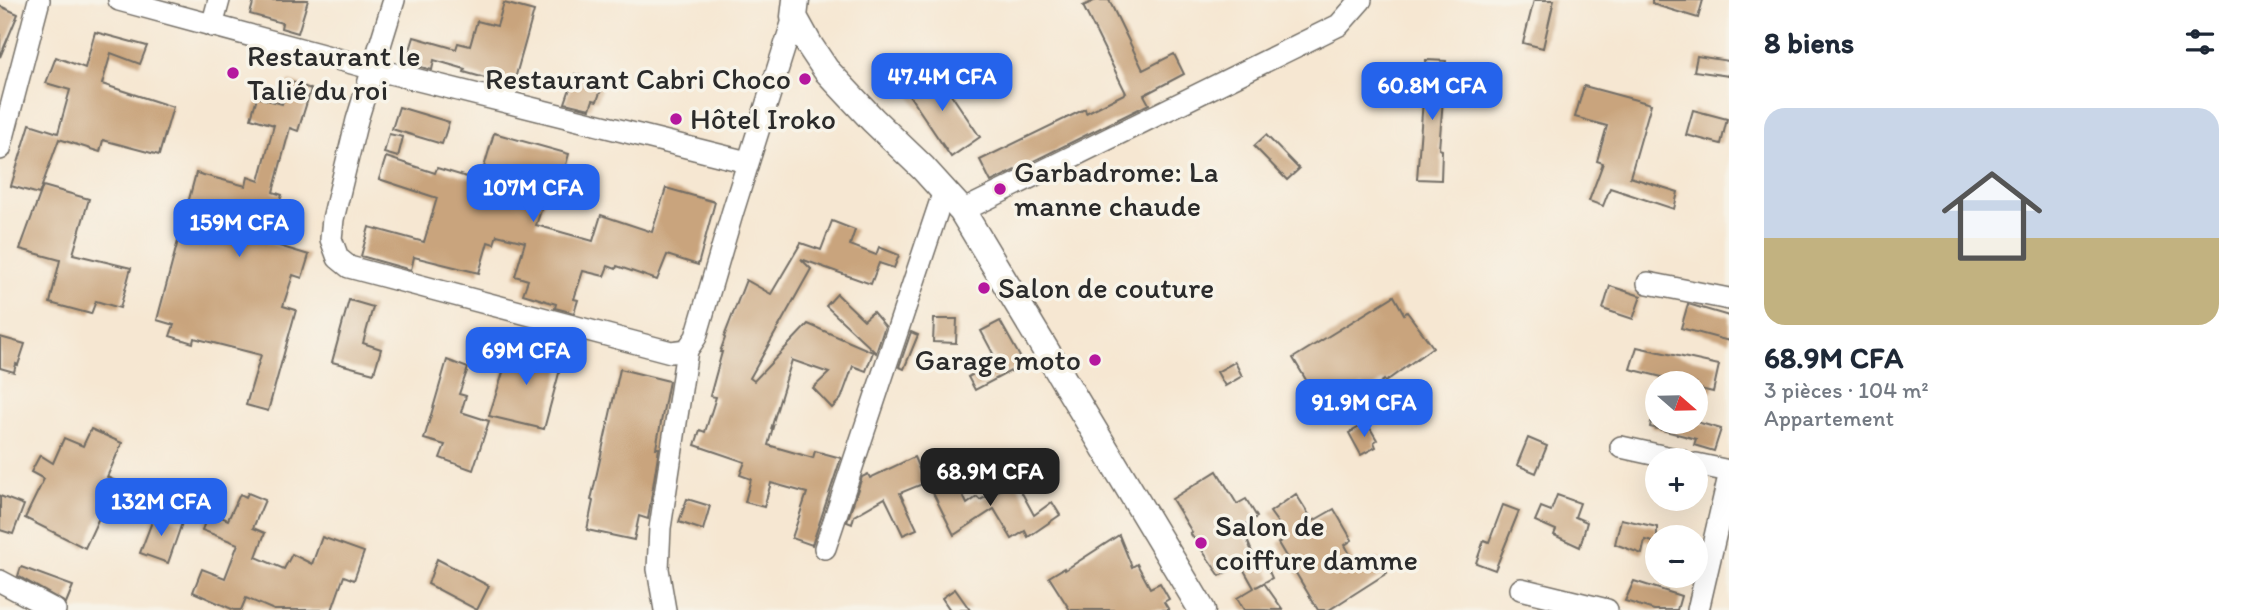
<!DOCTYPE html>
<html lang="fr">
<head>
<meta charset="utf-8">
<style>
	body { margin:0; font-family:Itim,sans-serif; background:#f6f6f7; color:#1f2937; height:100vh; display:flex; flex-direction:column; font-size:26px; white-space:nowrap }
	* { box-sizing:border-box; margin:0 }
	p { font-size:23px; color:#747a83 }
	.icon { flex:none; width:38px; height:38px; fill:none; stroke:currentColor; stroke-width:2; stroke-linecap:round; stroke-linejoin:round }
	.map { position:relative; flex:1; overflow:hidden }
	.drawer { display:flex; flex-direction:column; background:#fff; width:525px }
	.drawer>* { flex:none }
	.needle { width:46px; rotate:110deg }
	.controls { position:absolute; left:1645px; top:371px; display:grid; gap:14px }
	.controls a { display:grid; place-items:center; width:63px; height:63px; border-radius:50%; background:#fff; box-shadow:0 7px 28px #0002; font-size:35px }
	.price { position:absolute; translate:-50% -60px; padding:0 16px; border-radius:14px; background:#2563eb; color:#fff; font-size:23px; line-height:46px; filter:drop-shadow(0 2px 4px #0008) }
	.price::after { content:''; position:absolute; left:50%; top:42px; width:21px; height:16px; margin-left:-10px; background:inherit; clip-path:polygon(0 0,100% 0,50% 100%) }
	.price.active { background:#222; color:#fff }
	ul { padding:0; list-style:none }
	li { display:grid; align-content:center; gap:14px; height:371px; padding:0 35px }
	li+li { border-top:2px solid #e0e1e3 }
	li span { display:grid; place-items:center; height:217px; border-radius:21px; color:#555 }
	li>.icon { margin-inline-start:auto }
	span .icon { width:126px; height:126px; fill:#fffc; stroke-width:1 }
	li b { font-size:30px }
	h2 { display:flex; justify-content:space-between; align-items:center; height:84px; padding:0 35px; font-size:30px }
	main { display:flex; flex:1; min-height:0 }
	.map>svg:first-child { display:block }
</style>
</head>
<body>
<main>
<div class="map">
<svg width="1729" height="610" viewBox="0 0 1729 610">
	<rect width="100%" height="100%" fill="#f7f3e8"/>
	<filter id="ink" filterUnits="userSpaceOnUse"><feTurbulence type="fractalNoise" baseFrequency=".0143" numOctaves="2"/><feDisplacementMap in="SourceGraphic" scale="14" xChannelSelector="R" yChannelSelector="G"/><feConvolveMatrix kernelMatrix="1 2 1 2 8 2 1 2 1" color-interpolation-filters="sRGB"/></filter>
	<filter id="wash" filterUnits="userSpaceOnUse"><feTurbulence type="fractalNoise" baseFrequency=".00686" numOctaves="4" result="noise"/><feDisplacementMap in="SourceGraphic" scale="28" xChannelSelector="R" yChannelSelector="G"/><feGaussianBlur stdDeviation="1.57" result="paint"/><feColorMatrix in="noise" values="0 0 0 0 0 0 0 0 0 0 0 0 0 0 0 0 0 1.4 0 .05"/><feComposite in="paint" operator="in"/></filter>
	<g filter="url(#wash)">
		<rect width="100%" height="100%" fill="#f6e7d2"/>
		<g id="blocks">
			<g fill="#c9a47d">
				<path d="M254,0h54l-10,33 -17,-5 1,-5 -32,-9z"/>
				<path d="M1096,0h13l34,70 31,-16 10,20 -40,21 5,9 -158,78 -11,-22 105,-51 1,4 40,-20 -43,-87z"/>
				<path d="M1534,0h20l-11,48 -20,-5z"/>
				<path d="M1652,0h51l-5,18 -46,-14z"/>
				<path d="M504,3l30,8 -21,75 -49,-14 1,-3 -31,-9 -2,10 -26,-7 8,-26 42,12 2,-6 12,3 7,-25 20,5z"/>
				<path d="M0,6l18,8 -18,43z"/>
				<path d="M95,32l52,14 -7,18 -29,-11 -9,31 71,23 -14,48 -56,-15 -3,12 -41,-13 -20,55 -28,-8 19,-62 28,9 12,-43 -24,-7 10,-26 29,11z"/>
				<path d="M1697,56l32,5v15l-35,-5z"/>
				<path d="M1426,60l20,1 -7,88 3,1 -1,30 -24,-1z"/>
				<path d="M934,69l46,68 -29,20 -46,-68z"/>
				<path d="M575,74l28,10 -6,17 -4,-1 -3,9 -25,-6z"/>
				<path d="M289,81l22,8 -13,42 -8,-3 -17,64 9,3 -16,47 43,13 -7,23 -9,-3 -10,31 13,4 -28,101 -22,-6 15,-50 -67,-17 -1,5 -23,-7 4,-11 -17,-5 39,-147 50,13 2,-9 11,4 15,-56 -23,-7 6,-21 25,7z"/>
				<path d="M1584,86l67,18 -21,73 48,15 -4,17 -64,-21 -7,18 -14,-5 14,-38 -6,-2 10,-35 -32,-9z"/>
				<path d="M399,107l50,15 -7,22 -50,-15z"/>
				<path d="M1693,110l34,9 -6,25 -35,-9z"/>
				<path d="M494,133l75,21 -11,39 -10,-3 -12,35 57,16 8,-26 51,17 14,-44 49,14 -17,63 -31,-10 -10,25 -40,-14 -1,3 -8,-3 -4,10 -21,-5 -9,28 4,1 -4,13 -19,-5 1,-4 -33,-10 5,-14 -13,-4 10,-34 -28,-7 -3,9 -6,-2 -9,31 -65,-16 -3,13 -50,-14 8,-29 55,15 13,-44 -58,-19 7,-22 49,16 2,-5 43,13z"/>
				<path d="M389,134l14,3 -5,20 -14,-4z"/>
				<path d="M1266,135l33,34 -12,11 -33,-34z"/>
				<path d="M43,186l46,13 -16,55 58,14 -11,40 -24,-7 -5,13 -41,-11 10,-43 -40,-11z"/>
				<path d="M832,221l23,9 -5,15 26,10 3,-8 20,8 -5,13 -15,-5 -8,21 -70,-25 10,10 -61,109 4,3 54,-57 65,28 -7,19 -13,-5 -12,33 -9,9 -19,-20 16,-15 -37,-13 -21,69 2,-2 -5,18 45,13 2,-7 26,7 -29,87 -20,-7 15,-45 -36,-10 -7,24 -19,-5 6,-23 -11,-4 5,-13 -50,-17 5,-15 5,2 11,-35 -6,-1 12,-44h-2l5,-14 -1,-1 22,-57 25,14 30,-51 20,7z"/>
				<path d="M1610,286l31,10 -8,23 -30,-10z"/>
				<path d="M837,294l27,26 9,-8 12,14 -9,27 -50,-47z"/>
				<path d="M1394,296l10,18 3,-2 26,35 -48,35 -1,-2 -17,12 -4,-7 -39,25 -31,-52z"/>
				<path d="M349,300l24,7 -10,36 18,6 -7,24 -42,-11z"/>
				<path d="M1688,304l41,12v25l-48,-13z"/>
				<path d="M934,319h23l-1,24 -23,-1z"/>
				<path d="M1000,321l24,43 -49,26 -7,-13 29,-16 -16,-30z"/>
				<path d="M911,332l7,3 -14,34 -5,-2z"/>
				<path d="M0,337l25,7 -7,21 -2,-1 -2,8 -14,-4z"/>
				<path d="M510,341l27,9 -1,5 26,7 -18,67 -55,-13 19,-59 -3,-1z"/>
				<path d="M1637,347l82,18 -6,27 -17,-4v-5h-36l2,-6 -32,-8z"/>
				<path d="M447,360l21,8 -9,26 7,2 -5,16 28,9 -16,49 -33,-12 5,-13 -21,-6z"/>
				<path d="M1235,362l7,14 -17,10 -8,-14z"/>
				<path d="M620,369l49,12 -13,67h3l-11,71 -9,-3 -5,24 -47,-10 6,-29 -2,-1z"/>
				<path d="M1651,422h46l24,7 -7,22 -20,-6 2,-6 -46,-12z"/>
				<path d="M1367,423l10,17 -3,2 2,5 -15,8 -12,-22z"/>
				<path d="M91,429l31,14 -15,34 9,4 -31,67 -60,-30 19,-39 -13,-7 9,-17 13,8 11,-25 19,8z"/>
				<path d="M1528,438l19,8 -11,27 -19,-8z"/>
				<path d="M914,457l11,26 -25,10 17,36 -14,6 -18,-37 -31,18 -2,8 -5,-2 15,-45 6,-3 2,4z"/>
				<path d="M1217,471l20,33 9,-5 11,18 -15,10 12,30 7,-4 11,25 -16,9 8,-4 19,27h-39l-7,-12 17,-10 -14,-25 -20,13 -30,-43 2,-1 -20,-33z"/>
				<path d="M952,472l15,32 10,-7 3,3 36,-18 18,33 18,-13 8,13 -32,22 -3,-6 -13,8 -18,-30 -40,26 -26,-52z"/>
				<path d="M248,493l17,7 -12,28 12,5 -9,24 28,12 8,-15 20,10 10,-27 42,15 -10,28 -10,-4 -12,34h-58l-28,-12 -5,12h-7l-41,-18 9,-23 23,9 13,-34 -36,-14 7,-18 19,8 12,-26 6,3z"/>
				<path d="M1296,494l17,27 21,-12 18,31 -7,5 13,24 20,-11 9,15 -58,37h-11l-40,-67 10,-6 -18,-25z"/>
				<path d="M1557,495l23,8 -5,14 12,5 -7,25 -26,-12 2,-5 -21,-9 6,-14 10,4z"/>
				<path d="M0,496l24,9 -11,29 -13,-4z"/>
				<path d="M687,499l23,7 -7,24 -24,-8z"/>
				<path d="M1503,505l16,6 -24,59 -19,-7 8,-23 5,2z"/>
				<path d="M155,514l27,9 -14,40 -28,-10z"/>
				<path d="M1621,519l36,8v16l-12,-3 -3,14 -27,-10z"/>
				<path d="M1119,535l13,32 5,-3 13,24 10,-5 9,16 -5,3 5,8h-99l-21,-33 15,-9 1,2z"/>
				<path d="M437,559l52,27 -12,24 -49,-26z"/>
				<path d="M21,567l52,19 -7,17 -48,-27z"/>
				<path d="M1634,581l47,15 -4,14h-23l-29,-9z"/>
				<path d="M955,589l15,21h-20l-8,-12z"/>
			</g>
		</g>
	</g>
	<g filter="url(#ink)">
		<use href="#blocks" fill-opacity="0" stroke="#726d65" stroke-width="2"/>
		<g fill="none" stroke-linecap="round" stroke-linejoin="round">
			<g stroke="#726d65" stroke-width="24">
				<g id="minor">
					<path d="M119,0l255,69 373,93"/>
					<path d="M394,0l-37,120 -24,99 -2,20 7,19 11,9 322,85 16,-2"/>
					<path d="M212,26l7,-26"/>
					<path d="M0,149l39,-149"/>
					<path d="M962,211l377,-186 22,-25"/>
					<path d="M1648,283l81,16"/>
					<path d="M1621,447l59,13"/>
					<path d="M1696,464l33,7"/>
					<path d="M825,548l119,-357"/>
					<path d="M0,581l55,29"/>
					<path d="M1521,589l86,21"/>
					<path d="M665,610l-7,-41 2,-41 27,-178 9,-13 36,-123 62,-197"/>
					<path d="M1698,610l31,-134"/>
				</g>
			</g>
			<g stroke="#726d65" stroke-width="29">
				<path id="tertiary" d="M796,0l-2,17 16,29 16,24 47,50 50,48 39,43 240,399"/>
			</g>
			<use href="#minor" stroke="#fff" stroke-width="21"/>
			<use href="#tertiary" stroke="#fff" stroke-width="26"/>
		</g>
	</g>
	<g fill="#b5179e" stroke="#f7f3e8" stroke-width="2.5">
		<circle cx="233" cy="73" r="7"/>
		<circle cx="805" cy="79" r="7"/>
		<circle cx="676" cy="119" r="7"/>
		<circle cx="1000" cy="189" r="7"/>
		<circle cx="984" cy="288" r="7"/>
		<circle cx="1095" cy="360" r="7"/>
		<circle cx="1201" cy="543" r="7"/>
	</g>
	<g text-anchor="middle" stroke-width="7" stroke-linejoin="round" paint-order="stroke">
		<g font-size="30" fill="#2b2b2b" stroke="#f7f3e8" text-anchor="start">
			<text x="247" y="66">Restaurant le<tspan x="247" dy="34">Talié du roi</tspan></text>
			<text x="791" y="89" text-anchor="end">Restaurant Cabri Choco</text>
			<text x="690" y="129">Hôtel Iroko</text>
			<text x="1014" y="182">Garbadrome: La<tspan x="1014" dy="34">manne chaude</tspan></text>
			<text x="998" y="298">Salon de couture</text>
			<text x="1081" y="370" text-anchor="end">Garage moto</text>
			<text x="1215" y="536">Salon de<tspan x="1215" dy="34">coiffure damme</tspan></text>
		</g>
	</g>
</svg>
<div class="controls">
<a><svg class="needle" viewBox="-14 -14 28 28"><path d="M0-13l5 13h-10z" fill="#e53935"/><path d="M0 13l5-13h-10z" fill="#747a83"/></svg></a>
<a>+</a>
<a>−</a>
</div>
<b class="price" style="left:942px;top:113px">47.4M CFA</b>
<b class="price" style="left:1432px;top:122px">60.8M CFA</b>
<b class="price" style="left:533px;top:224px">107M CFA</b>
<b class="price" style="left:239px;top:259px">159M CFA</b>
<b class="price" style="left:526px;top:387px">69M CFA</b>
<b class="price" style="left:1364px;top:439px">91.9M CFA</b>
<b class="price active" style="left:990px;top:508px">68.9M CFA</b>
<b class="price" style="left:161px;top:538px">132M CFA</b>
</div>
<section class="drawer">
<h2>8 biens<svg class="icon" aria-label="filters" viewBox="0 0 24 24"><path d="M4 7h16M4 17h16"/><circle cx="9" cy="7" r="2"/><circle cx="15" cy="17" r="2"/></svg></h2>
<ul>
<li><span style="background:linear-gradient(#c9d6e8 60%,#c2b280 0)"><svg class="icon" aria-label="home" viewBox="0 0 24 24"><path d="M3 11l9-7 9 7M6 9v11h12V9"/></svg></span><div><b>68.9M CFA</b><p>3 pièces · 104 m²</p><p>Appartement</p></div></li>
</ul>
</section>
</main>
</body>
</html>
